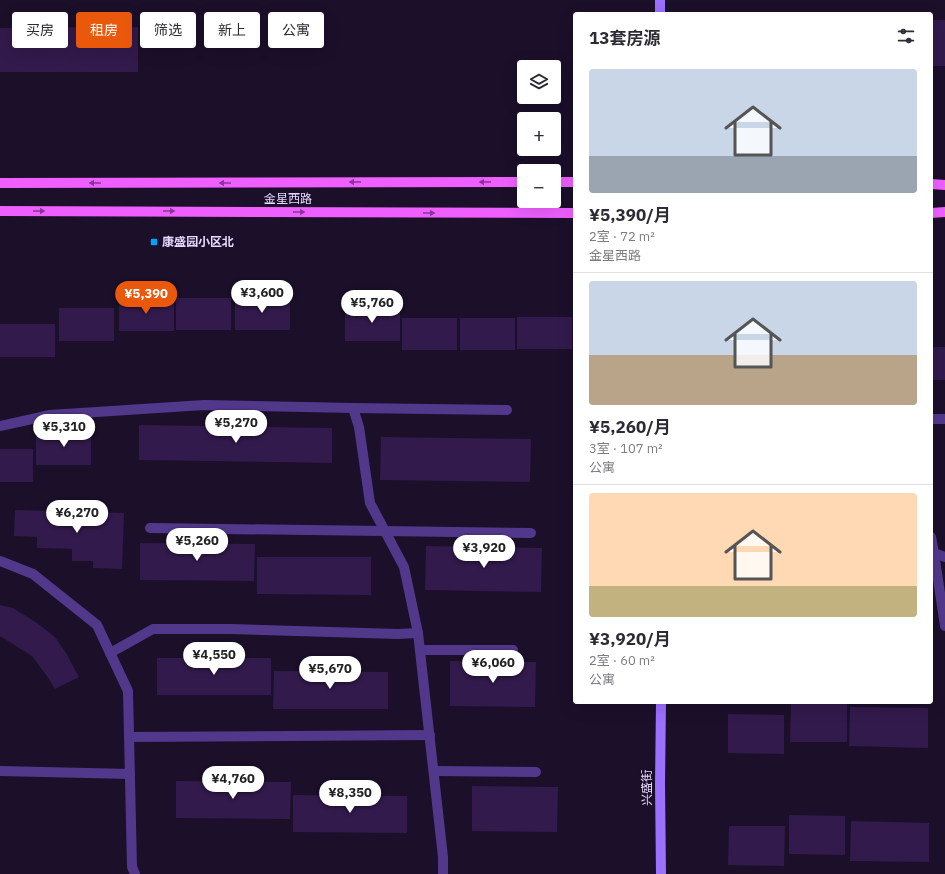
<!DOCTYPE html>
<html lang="zh">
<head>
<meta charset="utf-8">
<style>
	body { margin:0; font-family:"IBM Plex Sans","Noto Sans SC",sans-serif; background:#f2f2f3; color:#2b2b33; height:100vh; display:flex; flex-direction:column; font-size:15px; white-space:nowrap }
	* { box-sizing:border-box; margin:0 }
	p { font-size:13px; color:#7c7c81 }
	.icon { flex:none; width:22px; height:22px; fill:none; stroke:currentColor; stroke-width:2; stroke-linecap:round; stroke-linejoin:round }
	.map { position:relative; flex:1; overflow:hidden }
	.side { position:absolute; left:573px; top:12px; width:360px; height:692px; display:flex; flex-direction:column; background:#fff; border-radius:4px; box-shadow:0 4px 16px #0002 }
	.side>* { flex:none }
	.banner { position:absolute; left:12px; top:12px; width:380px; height:36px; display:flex; gap:8px }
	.tools { position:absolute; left:517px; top:60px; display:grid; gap:8px }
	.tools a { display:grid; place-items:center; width:44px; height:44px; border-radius:4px; background:#fff; box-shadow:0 4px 16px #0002; font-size:20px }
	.price { position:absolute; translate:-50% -34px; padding:0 9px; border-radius:14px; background:#fff; color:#222; font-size:13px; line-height:26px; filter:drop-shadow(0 1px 2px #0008) }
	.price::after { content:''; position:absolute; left:50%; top:24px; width:12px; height:9px; margin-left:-6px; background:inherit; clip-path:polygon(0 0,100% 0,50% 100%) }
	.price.selected { background:#ea580c; color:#fff }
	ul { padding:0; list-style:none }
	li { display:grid; align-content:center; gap:8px; height:212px; padding:0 16px }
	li+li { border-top:1px solid #e1e1e2 }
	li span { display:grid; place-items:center; height:124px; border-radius:4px; color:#555 }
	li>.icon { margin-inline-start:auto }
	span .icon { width:72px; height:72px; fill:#fffc; stroke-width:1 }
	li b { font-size:17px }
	h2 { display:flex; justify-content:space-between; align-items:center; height:48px; padding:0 16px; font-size:17px }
	.pill { padding:0 14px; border-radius:4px; background:#fff; box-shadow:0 4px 16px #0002; font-size:14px; line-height:36px }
	.pill.selected { background:#ea580c; color:#fff }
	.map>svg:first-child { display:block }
</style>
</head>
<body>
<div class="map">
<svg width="945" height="874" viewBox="0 0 945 874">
	<rect width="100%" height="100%" fill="#1b0f2a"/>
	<g fill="#321a4c">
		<rect x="931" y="20" width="14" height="46"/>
		<path d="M138,27v45h-138v-44z"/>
		<rect x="235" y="297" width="55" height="33"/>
		<rect x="176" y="298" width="55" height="32"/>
		<rect x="119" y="299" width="55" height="32"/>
		<rect x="59" y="308" width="55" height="33"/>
		<rect x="345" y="308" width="55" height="33"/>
		<rect x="517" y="317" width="55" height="32"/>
		<rect x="402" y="318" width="55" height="32"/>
		<rect x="460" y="318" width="55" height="32"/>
		<rect x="0" y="324" width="55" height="33"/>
		<rect x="931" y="347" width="14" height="33"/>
		<path d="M139,425l193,3v35l-193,-3z"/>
		<rect x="36" y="432" width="55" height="33"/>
		<path d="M381,437l150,2 -1,43 -150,-2z"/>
		<rect x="0" y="449" width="33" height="33"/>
		<path d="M15,510l109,3 -2,56 -29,-1v-7h-21v-12l-35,-1v-11l-23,-1z"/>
		<path d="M140,543l115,1 -1,37 -114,-1z"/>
		<path d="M426,546l116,2 -1,44 -116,-2z"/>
		<path d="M257,557h114v38l-114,-1z"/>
		<path d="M0,605l13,3 24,15 18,14 11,16 13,24 -24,12 -6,-10 -17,-23 -32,-20z"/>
		<rect x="157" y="658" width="114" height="37"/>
		<path d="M450,661l86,1 -1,45 -85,-1z"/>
		<path d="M274,671l114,1v37h-115z"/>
		<path d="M791,702l56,1v39h-57z"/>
		<path d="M850,707l78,1v40l-79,-2z"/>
		<path d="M728,714l56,1v39l-56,-1z"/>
		<path d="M176,781l115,1 -1,37 -114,-1z"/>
		<path d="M472,786l86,1 -1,45 -85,-1z"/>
		<path d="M293,795l114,1v37l-114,-1z"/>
		<path d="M789,815l56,1v39l-56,-1z"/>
		<path d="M851,821l78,2v39l-79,-1z"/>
		<path d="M729,826h56l-1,40 -56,-1z"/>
	</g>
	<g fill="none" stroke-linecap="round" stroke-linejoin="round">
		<g stroke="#52388b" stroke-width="10">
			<path d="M353,408l6,19 11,76 34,64 14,66 25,224v17"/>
			<path d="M931,419h14"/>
			<path d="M0,426l50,-11 154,-10 149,3 154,2"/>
			<path d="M150,528l381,5"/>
			<path d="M931,537l3,16 11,4"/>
			<path d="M934,553l11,73"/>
			<path d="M0,561l33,13 64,51 31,66 4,176 3,7"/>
			<path d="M421,650h92"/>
			<path d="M110,653l43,-24h77l168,5 20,-1"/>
			<path d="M129,737l301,-2"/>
			<path d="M0,771l130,3"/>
			<path d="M434,771l102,1"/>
		</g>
		<g stroke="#9b6fff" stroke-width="10">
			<path d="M660,14v-14"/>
			<path d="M661,702l-1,82 1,90"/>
		</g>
		<g stroke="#ef5fff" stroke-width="10">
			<path d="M554,182h21"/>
			<path d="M0,183l524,-1"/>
			<path d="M931,184l14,1"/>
			<path d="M0,211l575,2"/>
			<path d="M931,213l14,-1"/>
		</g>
	</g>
	<defs><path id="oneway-solid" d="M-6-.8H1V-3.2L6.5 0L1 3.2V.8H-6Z"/></defs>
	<g fill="#853794">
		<use href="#oneway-solid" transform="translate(355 182) rotate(180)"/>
		<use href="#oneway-solid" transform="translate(485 182) rotate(180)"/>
		<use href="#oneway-solid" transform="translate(95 183) rotate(180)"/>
		<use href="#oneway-solid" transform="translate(225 183) rotate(180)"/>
		<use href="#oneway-solid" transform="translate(39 211)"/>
		<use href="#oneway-solid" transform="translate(169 211)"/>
		<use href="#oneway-solid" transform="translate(299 212)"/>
		<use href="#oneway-solid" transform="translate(429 213)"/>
	</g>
	<rect fill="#04a0ff" stroke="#1b0f2a" stroke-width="1.5" x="150" y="238" width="8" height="8" rx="2"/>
	<g text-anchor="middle" stroke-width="3.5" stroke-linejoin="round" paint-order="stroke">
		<g font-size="12" fill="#e7d8ff" stroke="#1b0f2a">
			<text x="288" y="203">金星西路</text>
			<text transform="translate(647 788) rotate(-90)" y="4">兴盛街</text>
		</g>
		<g font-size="12" font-weight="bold" fill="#e7d8ff" stroke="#1b0f2a" text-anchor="start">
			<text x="162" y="246">康盛园小区北</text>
		</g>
	</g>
</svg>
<div class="tools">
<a><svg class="icon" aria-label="layers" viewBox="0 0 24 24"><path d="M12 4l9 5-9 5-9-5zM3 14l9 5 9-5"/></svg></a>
<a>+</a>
<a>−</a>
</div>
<b class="price" style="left:262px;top:314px">¥3,600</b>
<b class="price selected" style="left:146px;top:315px">¥5,390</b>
<b class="price" style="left:372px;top:324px">¥5,760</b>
<b class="price" style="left:236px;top:444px">¥5,270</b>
<b class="price" style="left:64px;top:448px">¥5,310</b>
<b class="price" style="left:77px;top:534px">¥6,270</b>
<b class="price" style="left:197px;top:562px">¥5,260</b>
<b class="price" style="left:484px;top:569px">¥3,920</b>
<b class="price" style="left:214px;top:676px">¥4,550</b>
<b class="price" style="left:493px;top:684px">¥6,060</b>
<b class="price" style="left:330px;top:690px">¥5,670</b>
<b class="price" style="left:233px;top:800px">¥4,760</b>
<b class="price" style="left:350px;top:814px">¥8,350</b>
<div class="banner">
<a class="pill">买房</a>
<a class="pill selected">租房</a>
<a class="pill">筛选</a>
<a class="pill">新上</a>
<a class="pill">公寓</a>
</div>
<section class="side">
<h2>13套房源<svg class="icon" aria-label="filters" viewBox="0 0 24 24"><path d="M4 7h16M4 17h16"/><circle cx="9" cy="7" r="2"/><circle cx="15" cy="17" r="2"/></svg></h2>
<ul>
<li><span style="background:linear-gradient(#c9d6e8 70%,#9aa5b1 0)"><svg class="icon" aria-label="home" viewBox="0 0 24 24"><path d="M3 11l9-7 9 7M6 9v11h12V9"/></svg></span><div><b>¥5,390/月</b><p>2室 · 72 m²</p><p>金星西路</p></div></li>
<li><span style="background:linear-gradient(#c9d6e8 60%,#b9a48a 0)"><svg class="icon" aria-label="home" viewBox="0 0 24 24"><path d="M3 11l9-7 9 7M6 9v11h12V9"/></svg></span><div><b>¥5,260/月</b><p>3室 · 107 m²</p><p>公寓</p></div></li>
<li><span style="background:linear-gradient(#ffd9b3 75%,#c2b280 0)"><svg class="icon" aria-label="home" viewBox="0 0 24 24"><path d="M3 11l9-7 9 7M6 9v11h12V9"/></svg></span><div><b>¥3,920/月</b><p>2室 · 60 m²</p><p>公寓</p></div></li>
</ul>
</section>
</div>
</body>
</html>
